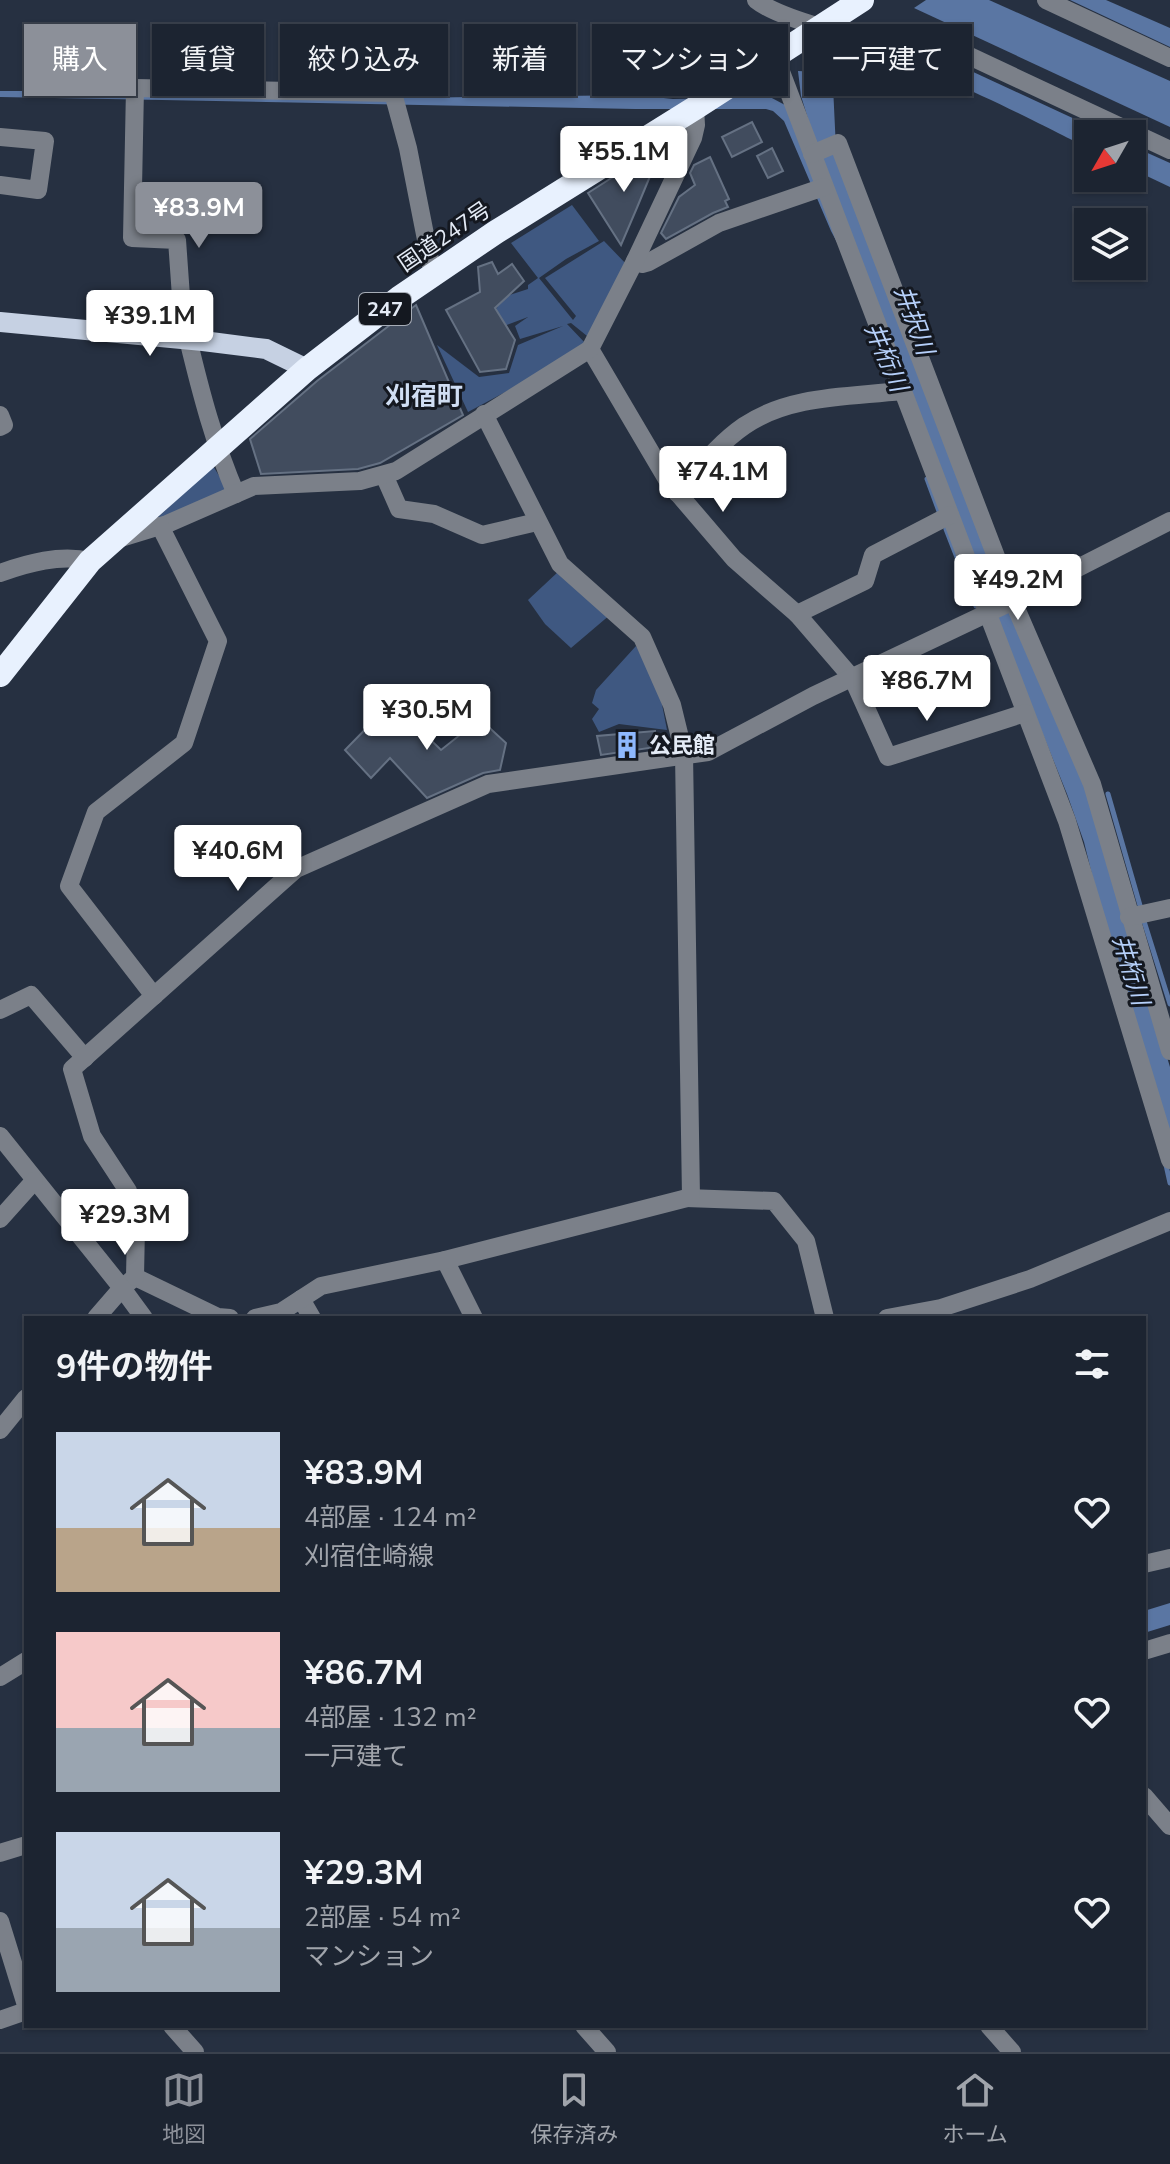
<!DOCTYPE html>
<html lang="ja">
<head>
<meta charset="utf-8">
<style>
	body { margin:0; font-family:"Nunito Sans","Noto Sans JP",sans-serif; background:#252c39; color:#f1f3f6; height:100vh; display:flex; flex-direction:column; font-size:30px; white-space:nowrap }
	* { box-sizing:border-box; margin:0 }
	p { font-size:26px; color:#a0a4ab }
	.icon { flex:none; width:44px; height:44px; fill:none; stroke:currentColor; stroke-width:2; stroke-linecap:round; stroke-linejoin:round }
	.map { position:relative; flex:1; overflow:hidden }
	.side { position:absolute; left:24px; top:1316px; width:1122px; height:712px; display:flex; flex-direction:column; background:#1c2431; border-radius:0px; box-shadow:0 2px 6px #0004,0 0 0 2px #3a414d }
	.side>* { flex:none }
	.banner { position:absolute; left:24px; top:24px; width:1122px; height:72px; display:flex; gap:16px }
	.needle { width:52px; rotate:231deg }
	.buttons { position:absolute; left:1074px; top:120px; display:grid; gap:16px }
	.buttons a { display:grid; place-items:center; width:72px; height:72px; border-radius:0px; background:#1c2431; box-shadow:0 2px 6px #0004,0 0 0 2px #3a414d; font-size:40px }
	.price { position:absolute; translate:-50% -68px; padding:0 18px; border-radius:8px; background:#fff; color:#222; font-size:26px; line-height:52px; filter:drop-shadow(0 2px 4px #0008) }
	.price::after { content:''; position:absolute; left:50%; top:48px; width:24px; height:18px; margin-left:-12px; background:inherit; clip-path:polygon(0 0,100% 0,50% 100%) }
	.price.on { background:#8c9099; color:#fff }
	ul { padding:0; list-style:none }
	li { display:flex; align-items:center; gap:24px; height:200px; padding:0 32px }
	li span { display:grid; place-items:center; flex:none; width:224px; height:160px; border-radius:0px; color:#555 }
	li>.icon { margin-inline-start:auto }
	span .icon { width:96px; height:96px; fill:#fffc; stroke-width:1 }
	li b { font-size:34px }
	h2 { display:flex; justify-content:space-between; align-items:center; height:96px; padding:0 32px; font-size:34px }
	.tag { padding:0 28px; border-radius:0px; background:#1c2431; box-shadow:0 2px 6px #0004,0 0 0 2px #3a414d; font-size:28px; line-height:72px }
	.tag.on { background:#8c9099; color:#fff }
	.dock { display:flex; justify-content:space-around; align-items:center; height:112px; border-top:2px solid #3a414d; background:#1c2431; font-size:22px; color:#a0a4ab }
	.dock a { display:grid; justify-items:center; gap:4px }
	.dock .on { color:#8c9099 }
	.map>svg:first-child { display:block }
</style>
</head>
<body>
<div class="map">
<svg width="1170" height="2052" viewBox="0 0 1170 2052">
	<rect width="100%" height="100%" fill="#263041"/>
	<g fill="#3f5881">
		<path d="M572,205l27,36 -33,18 -27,19 34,42 3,-4 -31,-38 59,-37 25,26 -37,73 -21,-17 -4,1 20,21 -3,5 -116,62 -31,-67 42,32 30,-4 9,-28 45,-19 -43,13 -5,-13 13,-9 -45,17 -7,-10 21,-16 3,-10 28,-9v-4l10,-7 -27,-35z"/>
		<path d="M213,466l15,24 -73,30z"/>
		<path d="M559,571l52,43 -40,34 -26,-24 -17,-24z"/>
		<path d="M636,646l23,43 8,41 -48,-6 -20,8 -7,-13 7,-10 -7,-6 4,-13z"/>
	</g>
	<g fill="#5a76a3">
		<path d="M926,0h63l181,81v46l-256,-119z"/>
		<path d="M1070,0h36l64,28v19z"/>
		<path d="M915,45l192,89h-19v14c-37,-18 -165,-87 -198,-82 -21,3 -35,22 -57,20l3,63 253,638 21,84 60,196v67l-66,-211 -20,-81 -17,-48 -57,-141 -184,-476 -25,-81 -3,-25 19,1 4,-9 44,-17z"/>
		<path d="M0,91h127l277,7 231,-3 38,4 97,-2 15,8 74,179 -28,-53 -47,-110 -11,-10 -7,-2h-131l-635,-12z"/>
		<path d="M1132,146l38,17v24l-38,-18z"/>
		<path d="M1170,1603v22l-26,8v-22z"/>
	</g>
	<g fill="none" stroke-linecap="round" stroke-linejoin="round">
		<g stroke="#5a76a3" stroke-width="5">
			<path d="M927,479l13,35"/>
			<path d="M946,529l30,77"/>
			<path d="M1108,794l33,115"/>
			<path d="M1143,918l27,86"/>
			<path d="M1166,1165l4,18"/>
		</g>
	</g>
	<g fill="#414c5e" stroke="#657183" stroke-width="2">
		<path d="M752,122l10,20 -30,15 -10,-20z"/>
		<path d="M663,145l-27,65 -15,35 -33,-52z"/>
		<path d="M772,148l11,23 -15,7 -11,-22z"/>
		<path d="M710,157l19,42 -4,2 3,6 -15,6 -47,26 -5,-6 18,-36 16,-12 -5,-12 4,-8z"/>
		<path d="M492,262l6,12 14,-10 12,17 -29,27 20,32 -9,29 -26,3 -34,-62 34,-18 -2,-25z"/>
		<path d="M416,305l47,110 -83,48 -22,6 -97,5 -11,-35 67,-58z"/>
		<path d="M392,702l49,48 39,-31 26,24 -6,27 -17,3 -56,25 -37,-40 -19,20 -26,-28z"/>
		<path d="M655,731l1,16 -55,8 -4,-19z"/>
	</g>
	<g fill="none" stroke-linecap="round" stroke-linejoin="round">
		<g stroke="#7b8089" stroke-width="18">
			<path d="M756,0c22,18 101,39 131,42 14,1 30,-3 44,-4l239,112"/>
			<path d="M1046,0l124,58"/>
			<path d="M775,56l292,765 103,339"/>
			<path d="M0,137l45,4 -7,49 -38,-5"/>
			<path d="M812,154l26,-11 175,458 79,183 78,267"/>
			<path d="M635,261l7,3 7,-2 70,-39 105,-36"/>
			<path d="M184,339l-7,-99 -45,-2 3,-150 258,5 15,55 25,127"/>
			<path d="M188,339c13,54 26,104 48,155"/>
			<path d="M590,349l79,134 65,76 63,55 56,65 35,78 137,-44"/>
			<path d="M0,415l4,10 -4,2"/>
			<path d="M384,475l15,34 35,5 48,21 55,-13"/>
			<path d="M677,493c21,-23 41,-49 67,-67 45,-31 105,-29 157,-35"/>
			<path d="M118,539l49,-15 87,-38 106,-5 36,-10 194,-122 45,-88 58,-123 3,-13 -1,-17"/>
			<path d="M0,573c28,-10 60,-19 90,-12"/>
			<path d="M797,614l68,-33 8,-26 77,-40"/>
			<path d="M1129,917l41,-9"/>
			<path d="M154,996l-85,-110 27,-74 88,-69 34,-102 -58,-115"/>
			<path d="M0,1010l31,-15 54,63"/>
			<path d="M0,1136l122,152 13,-11 83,40 12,1"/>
			<path d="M686,1198l88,3 32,40 19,77"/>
			<path d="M0,1219l34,-38"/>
			<path d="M445,1260l29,58"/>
			<path d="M135,1277l1,-50 -8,-36 -36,-55 -20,-67 224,-200 192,-85 220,-32 105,-56 200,-95 157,-80"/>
			<path d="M301,1299l11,19"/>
			<path d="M96,1318l26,-30 22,30"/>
			<path d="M255,1318l26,-6 40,-26 124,-26 246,-63 -7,-443 -12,-49 -30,-68 -82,-73 -76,-150"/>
			<path d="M887,1318l54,-10 89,-29 140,-58"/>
			<path d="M0,1430l26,-32"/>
			<path d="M1144,1564l26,-6"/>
			<path d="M1144,1651l26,-8"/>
			<path d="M0,1677l26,-16"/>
			<path d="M1144,1796l26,30"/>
			<path d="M0,1853l26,-8"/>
			<path d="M0,1921l26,84"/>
			<path d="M0,2020l26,-9"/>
			<path d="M172,2026l23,26"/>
			<path d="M584,2026l23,26"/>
			<path d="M989,2026l23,26"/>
		</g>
		<path stroke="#c6d1e3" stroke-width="20" d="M0,322l203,19 63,8 41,20"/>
		<path stroke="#e8f1fe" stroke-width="24" d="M0,675l90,-114 217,-192 92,-71 97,-66 199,-124 167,-108"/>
	</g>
	<defs>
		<g id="building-bare" transform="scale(2.16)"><path d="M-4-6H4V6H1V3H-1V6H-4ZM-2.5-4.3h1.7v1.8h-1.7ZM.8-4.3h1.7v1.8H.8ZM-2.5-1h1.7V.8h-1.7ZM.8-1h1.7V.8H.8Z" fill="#8eb8fd" stroke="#141820" stroke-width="2.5" paint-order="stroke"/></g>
	</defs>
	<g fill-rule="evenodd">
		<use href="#building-bare" x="627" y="745"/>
	</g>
	<g text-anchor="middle" stroke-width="6" stroke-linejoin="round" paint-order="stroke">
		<rect fill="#141820" stroke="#a6acb6" stroke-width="2" x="359" y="293" width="52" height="32" rx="6"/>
		<g font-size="20" font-weight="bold" fill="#e4ebf6">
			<text x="385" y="316">247</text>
		</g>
		<g font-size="22" fill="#e4ebf6" stroke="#141820">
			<text transform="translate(444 236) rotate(-34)" y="8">国道247号</text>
		</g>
		<g font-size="22" font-weight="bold" fill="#e4ebf6" stroke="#141820" text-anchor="start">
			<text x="649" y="753">公民館</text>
		</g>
		<g font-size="24" font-style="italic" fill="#b6d0fa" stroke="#141820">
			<text transform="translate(914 320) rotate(70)" y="8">井択川</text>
			<text transform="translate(886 357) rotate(67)" y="8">井桁川</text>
			<text transform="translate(1131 970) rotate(73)" y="8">井桁川</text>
		</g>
		<g font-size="26" font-weight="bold" fill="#d0def3" stroke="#141820">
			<text x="424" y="405">刈宿町</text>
		</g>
	</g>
</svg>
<div class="buttons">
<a><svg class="needle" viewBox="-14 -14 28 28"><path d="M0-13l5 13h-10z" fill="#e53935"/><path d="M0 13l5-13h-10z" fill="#a0a4ab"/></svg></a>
<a><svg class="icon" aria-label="layers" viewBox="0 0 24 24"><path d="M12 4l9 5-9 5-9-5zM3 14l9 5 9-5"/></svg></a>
</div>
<b class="price" style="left:624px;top:194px">¥55.1M</b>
<b class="price on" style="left:199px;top:250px">¥83.9M</b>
<b class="price" style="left:150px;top:358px">¥39.1M</b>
<b class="price" style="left:723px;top:514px">¥74.1M</b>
<b class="price" style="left:1018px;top:622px">¥49.2M</b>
<b class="price" style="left:927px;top:723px">¥86.7M</b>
<b class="price" style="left:427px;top:752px">¥30.5M</b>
<b class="price" style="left:238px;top:893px">¥40.6M</b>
<b class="price" style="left:125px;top:1257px">¥29.3M</b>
<div class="banner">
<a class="tag on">購入</a>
<a class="tag">賃貸</a>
<a class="tag">絞り込み</a>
<a class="tag">新着</a>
<a class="tag">マンション</a>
<a class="tag">一戸建て</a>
</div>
<section class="side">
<h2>9件の物件<svg class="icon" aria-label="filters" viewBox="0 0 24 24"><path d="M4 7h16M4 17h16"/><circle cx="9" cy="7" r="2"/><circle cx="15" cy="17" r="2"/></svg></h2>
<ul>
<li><span style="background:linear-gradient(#c9d6e8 60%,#b9a48a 0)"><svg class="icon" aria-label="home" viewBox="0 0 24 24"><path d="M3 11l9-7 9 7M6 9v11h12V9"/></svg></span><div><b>¥83.9M</b><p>4部屋 · 124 m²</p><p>刈宿住崎線</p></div><svg class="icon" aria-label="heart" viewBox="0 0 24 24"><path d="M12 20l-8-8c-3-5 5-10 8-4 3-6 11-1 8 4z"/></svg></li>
<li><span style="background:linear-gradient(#f6c9c9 60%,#9aa5b1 0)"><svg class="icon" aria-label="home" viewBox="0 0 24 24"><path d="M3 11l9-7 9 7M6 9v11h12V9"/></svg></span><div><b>¥86.7M</b><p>4部屋 · 132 m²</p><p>一戸建て</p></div><svg class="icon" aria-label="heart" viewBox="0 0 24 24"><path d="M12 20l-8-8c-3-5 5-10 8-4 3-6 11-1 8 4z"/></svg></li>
<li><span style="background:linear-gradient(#c9d6e8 60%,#9aa5b1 0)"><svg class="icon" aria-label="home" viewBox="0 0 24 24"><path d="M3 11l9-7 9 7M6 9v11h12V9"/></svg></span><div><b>¥29.3M</b><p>2部屋 · 54 m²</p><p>マンション</p></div><svg class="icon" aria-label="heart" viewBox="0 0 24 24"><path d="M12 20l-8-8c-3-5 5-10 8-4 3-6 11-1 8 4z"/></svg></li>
</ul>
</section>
</div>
<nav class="dock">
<a class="on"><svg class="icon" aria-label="map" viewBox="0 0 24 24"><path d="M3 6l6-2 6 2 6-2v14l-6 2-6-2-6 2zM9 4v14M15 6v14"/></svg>地図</a>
<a><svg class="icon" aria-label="saved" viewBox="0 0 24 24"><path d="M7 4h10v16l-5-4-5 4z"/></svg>保存済み</a>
<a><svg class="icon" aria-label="home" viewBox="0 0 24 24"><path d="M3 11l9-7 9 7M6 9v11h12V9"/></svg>ホーム</a>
</nav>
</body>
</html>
